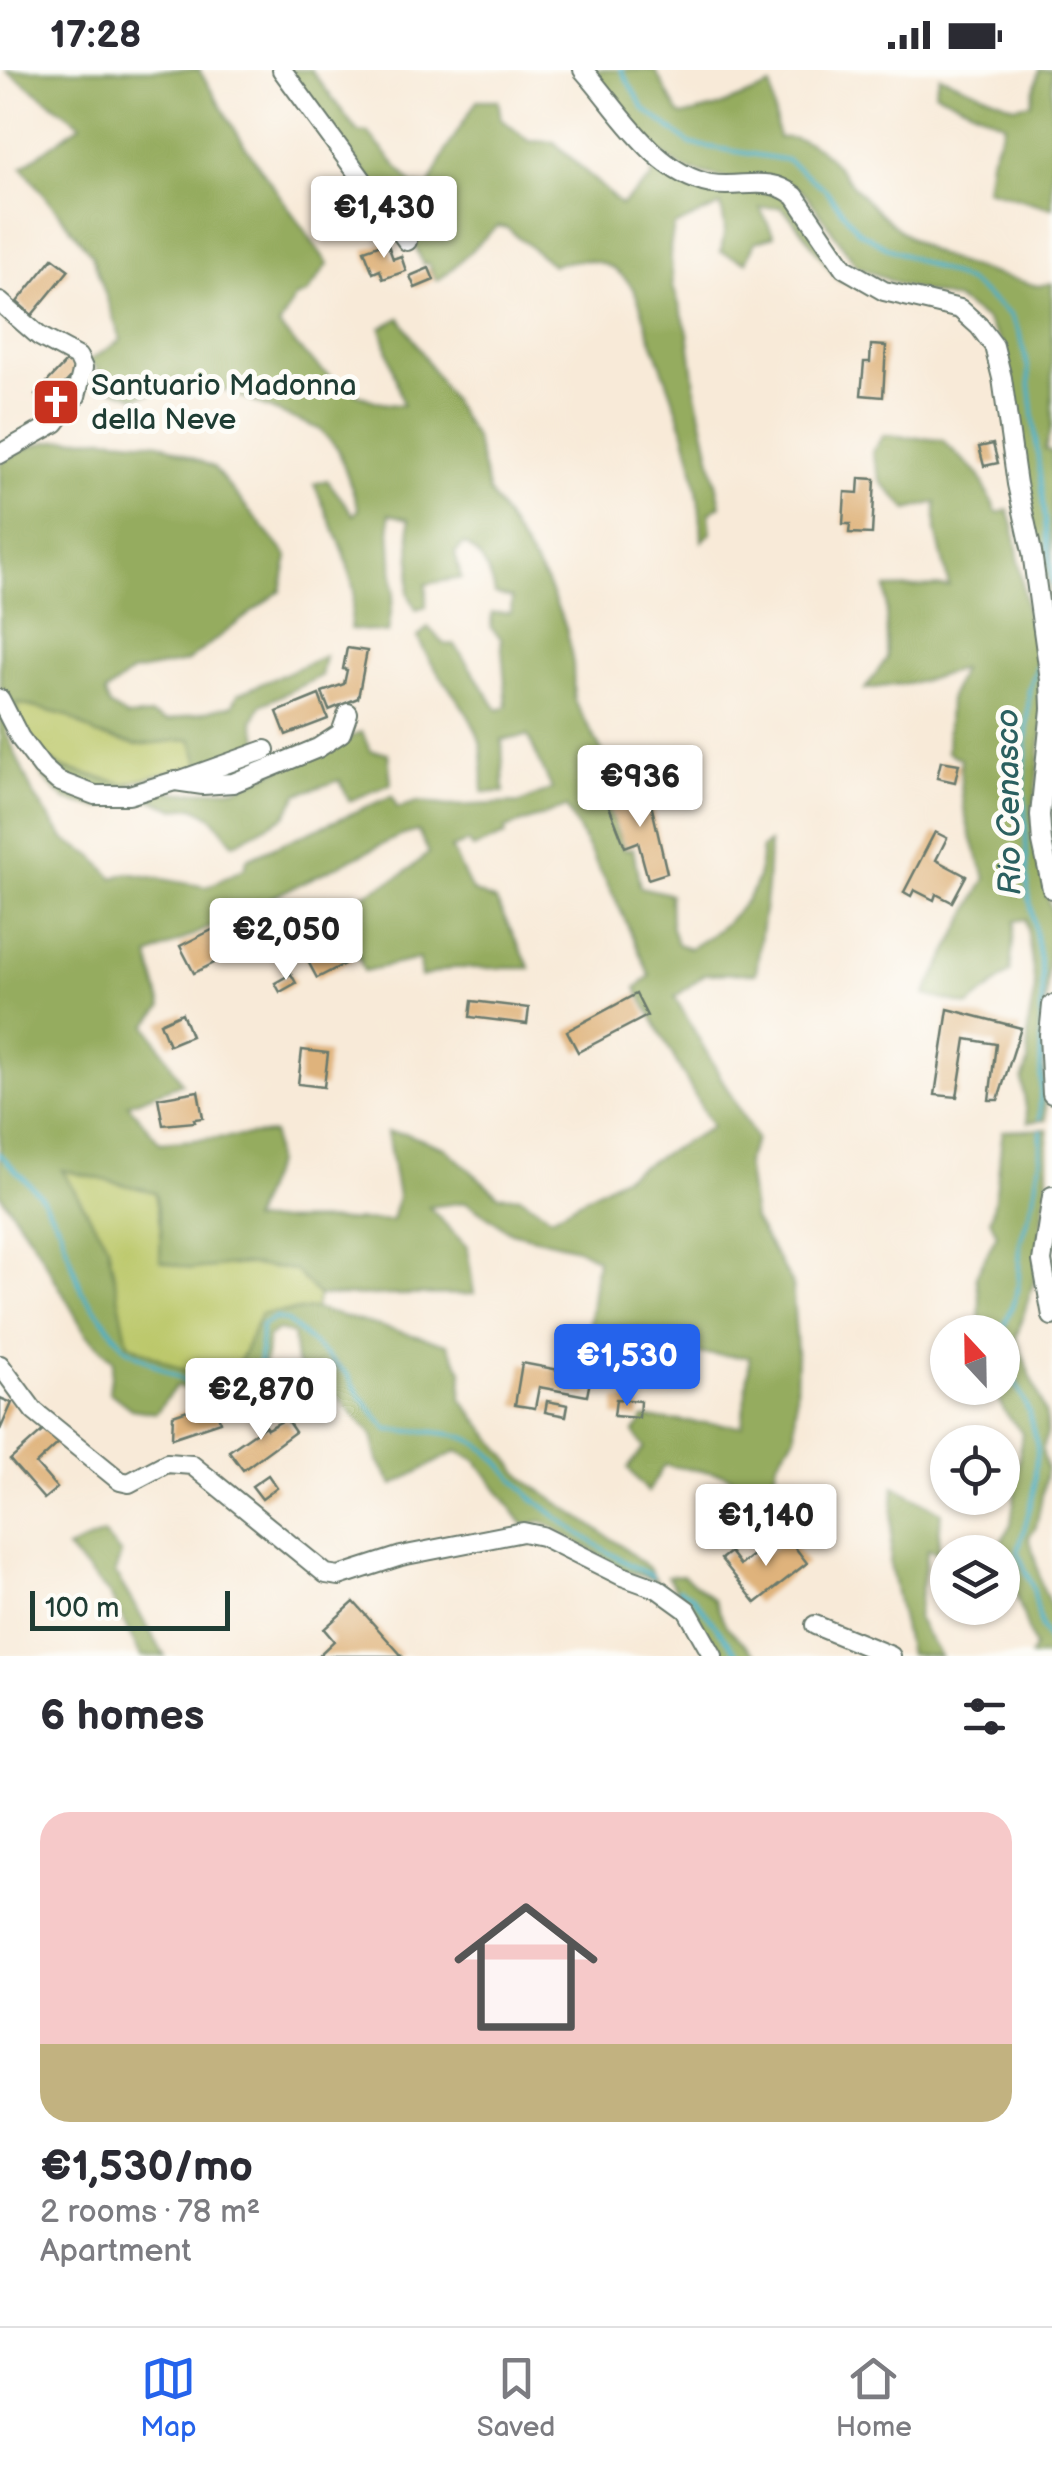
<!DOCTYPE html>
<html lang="en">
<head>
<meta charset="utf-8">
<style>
	body { margin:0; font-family:"Balsamiq Sans",sans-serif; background:#f2f2f3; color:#2b2b33; height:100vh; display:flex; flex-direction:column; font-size:38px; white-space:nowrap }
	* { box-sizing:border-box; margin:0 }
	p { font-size:32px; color:#7c7c81 }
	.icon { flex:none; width:55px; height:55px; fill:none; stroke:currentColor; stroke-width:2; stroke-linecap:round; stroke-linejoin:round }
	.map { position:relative; height:1586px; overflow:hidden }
	.details { display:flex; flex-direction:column; background:#fff; flex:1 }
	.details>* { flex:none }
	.needle { width:65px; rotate:338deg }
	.fabs { position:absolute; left:930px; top:1245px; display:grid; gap:20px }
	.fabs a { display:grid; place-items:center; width:90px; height:90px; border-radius:50%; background:#fff; box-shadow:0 2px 8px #0004; font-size:50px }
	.scale { position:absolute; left:30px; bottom:25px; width:200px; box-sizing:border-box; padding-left:10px; border:5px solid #1f3d34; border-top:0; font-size:28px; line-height:35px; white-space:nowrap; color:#1f3d34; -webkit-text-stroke:8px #fdfcf7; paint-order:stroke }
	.price { position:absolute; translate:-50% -85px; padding:0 22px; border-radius:10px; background:#fff; color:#222; font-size:32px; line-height:65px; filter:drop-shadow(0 2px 5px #0008) }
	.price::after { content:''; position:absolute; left:50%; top:60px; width:30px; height:22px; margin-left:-15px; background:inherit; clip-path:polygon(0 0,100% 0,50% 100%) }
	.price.current { background:#2563eb; color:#fff }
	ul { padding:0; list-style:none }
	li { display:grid; align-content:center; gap:20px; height:530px; padding:0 40px }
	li+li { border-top:2px solid #e1e1e2 }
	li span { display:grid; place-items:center; height:310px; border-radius:30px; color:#555 }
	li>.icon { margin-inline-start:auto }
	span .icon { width:180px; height:180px; fill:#fffc; stroke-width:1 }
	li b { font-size:42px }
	h2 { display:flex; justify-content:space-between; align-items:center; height:120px; padding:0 40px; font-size:42px }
	.status { display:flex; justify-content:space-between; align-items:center; height:70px; padding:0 50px; background:#fff; direction:ltr }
	.status svg { height:28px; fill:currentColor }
	.dock { display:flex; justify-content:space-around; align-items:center; height:140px; border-top:2px solid #e1e1e2; background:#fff; font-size:28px; color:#7c7c81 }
	.dock a { display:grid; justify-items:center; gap:5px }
	.dock .current { color:#2563eb }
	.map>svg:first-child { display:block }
</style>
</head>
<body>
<div class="status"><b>17:28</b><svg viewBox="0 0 49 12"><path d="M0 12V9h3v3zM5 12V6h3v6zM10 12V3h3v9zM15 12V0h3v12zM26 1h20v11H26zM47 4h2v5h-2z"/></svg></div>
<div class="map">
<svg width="1052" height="1586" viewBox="0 0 1052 1586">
	<rect width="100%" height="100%" fill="#fdfcf7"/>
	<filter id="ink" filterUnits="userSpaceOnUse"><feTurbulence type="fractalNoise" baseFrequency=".01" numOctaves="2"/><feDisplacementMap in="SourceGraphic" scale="20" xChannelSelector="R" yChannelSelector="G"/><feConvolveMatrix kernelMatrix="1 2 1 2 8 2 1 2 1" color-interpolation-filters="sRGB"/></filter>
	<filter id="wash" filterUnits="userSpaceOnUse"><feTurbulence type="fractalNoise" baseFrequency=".0048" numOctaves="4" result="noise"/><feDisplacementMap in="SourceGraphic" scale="40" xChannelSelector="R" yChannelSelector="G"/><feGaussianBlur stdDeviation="2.25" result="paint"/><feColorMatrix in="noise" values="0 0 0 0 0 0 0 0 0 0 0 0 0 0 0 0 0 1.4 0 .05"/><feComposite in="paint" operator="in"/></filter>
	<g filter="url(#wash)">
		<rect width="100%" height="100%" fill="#f8ead8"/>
		<g fill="#bcc86a" stroke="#6e824f" stroke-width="2.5">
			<path d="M16,633l52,13 29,19 40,10 55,-6 8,26 -76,19 -64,-17 -37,-28z"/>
			<path d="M61,1099l94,23 6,38 30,39 54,-5 50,6 24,26 -4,13 -54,5 -24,53 -24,9 -33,-7 -52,-26z"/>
		</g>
		<g fill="#95ac5e" stroke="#5a7449" stroke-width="2.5" fill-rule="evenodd">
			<path d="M6,0h193l46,76 83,118 -21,30 -12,4 -16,28c29,35 76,81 124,79l-22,-77 19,-10 75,120 14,54 58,91 19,45 7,36 1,36 32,59 -4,36 22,55 9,-2 7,39 30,7 1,31 6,19 13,4c25,-13 57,-40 67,-68 4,-9 3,-23 5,-32l7,-5 -2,44 -11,86 -51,1 -30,23 81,142 -10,23 8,58 38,63 5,69 -2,84 -18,26 -8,38 -45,-26 -60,-9 -16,27 -20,-24 16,-20 -10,-16 10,-14 98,8 8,-69 -158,-10 -2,-27 7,-61 -20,-11 -66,-16 -45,-30 -37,5 38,40 7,47 -155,2 -25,-26 -49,-6 -54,5 -31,-8 1,-31 -6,-38 -93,-22 46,76 20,98 52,25 33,7 24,-9 24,-53 54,-5 132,35 15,26 -1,29 64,81 92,63 31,24 9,14 -33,-11 -82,-49 -18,4 -48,-65 -19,-9 -64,34 -15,-24 -6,-26 -49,-54 -19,-9 -8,-11 -3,-27 -15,-4 -10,7c-1,11 -2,29 -9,39 -18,23 -59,18 -83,10l-20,27 -25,-4 -22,-17 4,-32 -27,-26 -50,-88 -36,-52v-485l8,17 -2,6 27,62 32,46 28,16 20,22 15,-5 79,14 38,-19 2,-9 145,-63 5,12 21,-6 31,4 71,-3 32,-14 -24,-53 -26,4 2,52h-21c-1,-15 1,-33 -2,-47 -11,-41 -48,-69 -63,-108l10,-10 16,17 11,1 43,65 9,-3 -6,-69 -10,-10 1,-15h19l1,-15 -17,-4c-3,-17 -14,-43 -31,-50l-9,9 6,25 -35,6v23l-10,3 -8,-17 3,-30 -2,-44 -20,-5 5,77 -6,42 -38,-4 4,-39 -10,-38 -30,-68 13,-4 27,35 5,-6 -21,-60 -19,-20 -104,-43 -27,-2 -52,13 -44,-15 6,-13 -10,-8 33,-21 -29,-85 -70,-88 59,-43zM566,737l50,93 34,76 -14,12 76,139 -161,90 -30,-20 -23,-2 -53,-47 -38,-14 -20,-2 11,65 -6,23 -141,1 24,-58 -2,-30 -113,10 -32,-39 54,-21 -35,-58 15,-18 -13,-51 251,-120 18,-5 11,22 -27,22 -62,32 24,64 55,-12 2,18 32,-9h77l-34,-67 -24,-10 -21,-43 17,-6 5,6 32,-13v-6z"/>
			<path d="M288,0h23l47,62 10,1 45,52 16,2 18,-38 30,-49h21l3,19 28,22 25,1 67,63 30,-26 3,-11 33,18 26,3 29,-1 42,7 69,84 -13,2c-22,-24 -36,-52 -59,-74l-21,1 14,28 -19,6 -9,20 -25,-10 4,-24 -4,-23 -47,21 -4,22 3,38 15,46 8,61 25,112 -12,8 2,20 -9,8c-3,-78 -25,-136 -53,-208 -5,-15 -10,-38 -20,-50 -21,-26 -48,-26 -76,-18l-46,-37 -9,-2c-22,17 -37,38 -61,55l-9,-18 -5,1 -23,-54 -6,1z"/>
			<path d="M589,0h66l23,43 4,3 33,-8 56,-22 7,52c49,-3 57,33 89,63 22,22 52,47 81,58 29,12 60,18 90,27l14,-3v142l-7,25 7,2v208l-5,-38 3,-30 -22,-92 -15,-110 -12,-48 -15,-22 -29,-20 -57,-15 -43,-19 -52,-73 -17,-11 -58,-2 -46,-11 -28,-19z"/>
			<path d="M1039,0h13v138l-66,-19 4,-29 15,-36 -70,-32 5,-16 74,30 17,-3z"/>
			<path d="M884,365l58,5 37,35 18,38 11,-3 6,19 13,87 9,21 9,71 -12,105 3,29 16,73 -9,122 3,83 -18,2 -6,-41 6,-18v-37l7,-38 -9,-69 -11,2 -5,51 -41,34 -44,-11 61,-117c-16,-40 -28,-76 -25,-119l-14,-7 2,-52 12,-31 -39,12 -57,8 22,-31 -1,-70 63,-2 -13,-55v-29l-28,8 -27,-28 -9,-30z"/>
			<path d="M104,368l56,5 53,24 75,90 -7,33 -95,72 -54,10 -27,21 4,13 18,11 24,-2 15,6 67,-16 5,-11 87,-38 -4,20 -60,29 -8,16 8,26 -61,18 -9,-26 -54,6 -40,-10 -29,-19 -51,-13 2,24 -19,-42v-222c37,-25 61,-24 104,-25z"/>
			<path d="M362,662l8,19 18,2 3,31 -42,17 -9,-21 -42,14 -13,22 -52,28 -21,-27 -18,-10 -20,2 -27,-11 -47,10 -34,-8 -21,-20 -22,-41 37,29 64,16 58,9 55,-5z"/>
			<path d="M1047,1059l1,51 -13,98 -19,60 30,78 1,18 -5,16 5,19 -11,58 -7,9 13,50 10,23v47h-22l4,-8 -20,-60 5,-20 -16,-10 -1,-6h-4v-5l13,-22 11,-92 -17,-21 -12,-24h9v-56h-23l1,-29 -4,-27 21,-42 -7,-15c9,-28 8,-59 13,-88z"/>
			<path d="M894,1416l47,26 -3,41 -10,-4 -11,69 23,38 -31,-2 -19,-90z"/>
			<path d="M103,1464l18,20 -6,19 50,83h-24l-31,-61 -43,-46z"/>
			<path d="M683,1505l31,24 12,27 32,30h-41l-25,-44 -25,-36z"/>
		</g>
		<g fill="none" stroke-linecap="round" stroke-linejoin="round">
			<g stroke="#48b0c7" stroke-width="4">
				<path d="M621,0l23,39 47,35 96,16 38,29 33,42 32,18 79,33 41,33 9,17 9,36 24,216"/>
				<path d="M1037,597l-8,23 -5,96 4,103 14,84 -2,145"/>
				<path d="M1041,1061v26l-7,40 -14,46 -2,47 -15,40 6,38 20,44 8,34 -4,50 -15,56 15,36 8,39 11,22"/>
				<path d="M0,1084l40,41 20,33 22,64 43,56 72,40 26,-1 21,-4 10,-10 6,-12 1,-35 15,-8 11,3 60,53 13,22 28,34c23,2 56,0 78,8 30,12 45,43 69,62 37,30 75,56 117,76"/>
				<path d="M679,1519l13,7 48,60"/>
			</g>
		</g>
		<g id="blocks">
			<g fill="#dfb37b">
				<path d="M387,172l6,17 8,-3 5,15 -23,8 -3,-9 -7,3 -9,-23z"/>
				<path d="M53,188l16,12 -37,45 -15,-13z"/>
				<path d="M429,198l5,12 -19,8 -5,-12z"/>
				<path d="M871,275l15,1 -3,51 -22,-2 3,-33h6z"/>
				<path d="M68,290l9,11 -33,34 -9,-10z"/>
				<path d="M993,374l5,19 -14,3 -5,-19z"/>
				<path d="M859,408l16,1 -3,55 -23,-1 1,-9h-7l2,-32 13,1z"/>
				<path d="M347,578l20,3 -9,47 -29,12 -7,-18 22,-8 3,-14 -4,-1z"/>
				<path d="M319,625l9,24 -42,16 -9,-23z"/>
				<path d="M941,691l18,3 -4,18 -18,-4z"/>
				<path d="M628,723l2,7 19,-5 18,78 -19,6 -10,-37 -13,5 -18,-46z"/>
				<path d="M935,762l12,6 -11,22 30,16 -14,26 -16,-8 -2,6 -20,-10 -3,6 -7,-4z"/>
				<path d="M234,849l14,27 -54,27 -14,-27z"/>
				<path d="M338,863l14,27 -35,18 -13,-24 -8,4 -8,-16 12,-6 7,13z"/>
				<path d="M291,904l5,9 -16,9 -5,-9z"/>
				<path d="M636,924l11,22 -69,36 -11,-21z"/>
				<path d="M472,931l57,7 -2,16 -57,-7z"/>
				<path d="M948,939l73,19 -23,72h-9l7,-56 -30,-5 -9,58 -22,-2z"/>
				<path d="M182,943l9,23 -22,9 -9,-22z"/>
				<path d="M302,980l26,3 -4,34 -26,-3z"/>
				<path d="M198,1021l5,27 -9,1 1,3 -32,3 -5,-27z"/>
				<path d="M522,1293l69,13 -4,20 -48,-9 -4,21 -20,-3z"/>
				<path d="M0,1328l12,5 -12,27z"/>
				<path d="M616,1329l24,2 -1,17 -25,-2z"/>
				<path d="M547,1331l21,4 -2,11 -21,-4z"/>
				<path d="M202,1335l2,6h13l3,11 -48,16 1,-23z"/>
				<path d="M286,1349l9,13 -52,38 -14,-19 36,-25 2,3z"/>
				<path d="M47,1357l13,15 -24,22 21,24 -13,11 -34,-39z"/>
				<path d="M268,1405l9,13 -15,11 -10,-13z"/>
				<path d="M787,1467l20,26 -51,40 -35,-44 9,-7 10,13 23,-18 4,6z"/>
				<path d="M354,1532l48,54h-84l16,-15 -10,-12z"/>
			</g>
		</g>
	</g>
	<g filter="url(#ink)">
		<use href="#blocks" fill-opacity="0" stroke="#6b7a6d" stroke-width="2.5"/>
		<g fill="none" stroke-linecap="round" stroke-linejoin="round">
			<g stroke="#6b7a6d" stroke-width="22">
				<g id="minor">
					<path d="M282,0l125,171"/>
					<path d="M583,0c36,40 71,103 128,114 32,5 56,-10 84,12l49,72 40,23 76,18 19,17 15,20 8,32 15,106 15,68 18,128 1,29 -11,106 2,27 10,47"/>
					<path d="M0,232l39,34 39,21 5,11 -7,28 -21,27 -55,31"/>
					<path d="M0,629l20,39 22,29 16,14 37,14h34l46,-14 28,4 30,-2 85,-35 23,-15 7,-20"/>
					<path d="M181,710l84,-30"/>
					<path d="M1052,935l-3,30 3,59"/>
					<path d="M1052,1126l-10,65 10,55"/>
					<path d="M0,1295l34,46 86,70 9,2 38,-20 25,2 134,109 13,2 62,-20 122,-24 19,4 80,40 36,13 29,21 26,46"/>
					<path d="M815,1555l76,31"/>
				</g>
			</g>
			<use href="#minor" stroke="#fff" stroke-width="18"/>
		</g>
	</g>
	<defs>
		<g id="church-square" transform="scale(2.5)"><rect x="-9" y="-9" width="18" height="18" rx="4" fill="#c8321e" stroke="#fdfcf7"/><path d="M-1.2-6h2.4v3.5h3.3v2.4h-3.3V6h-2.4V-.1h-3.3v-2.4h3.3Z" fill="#fff"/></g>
	</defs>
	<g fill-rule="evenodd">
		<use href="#church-square" x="56" y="332"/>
	</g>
	<g text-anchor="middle" stroke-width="10" stroke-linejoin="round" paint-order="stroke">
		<g font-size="30" fill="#1f3d34" stroke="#fdfcf7" text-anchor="start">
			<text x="91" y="325">Santuario Madonna<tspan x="91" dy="34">della Neve</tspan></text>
		</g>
		<g font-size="32" font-style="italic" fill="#2b6060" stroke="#fdfcf7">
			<text transform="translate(1008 732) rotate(-91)" y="11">Rio Cenasco</text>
		</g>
	</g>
</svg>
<div class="fabs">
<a><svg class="needle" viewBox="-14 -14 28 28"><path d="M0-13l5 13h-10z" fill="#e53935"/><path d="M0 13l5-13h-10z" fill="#7c7c81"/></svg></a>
<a><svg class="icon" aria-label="locate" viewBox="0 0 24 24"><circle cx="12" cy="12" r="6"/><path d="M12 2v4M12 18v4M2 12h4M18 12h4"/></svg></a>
<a><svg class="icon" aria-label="layers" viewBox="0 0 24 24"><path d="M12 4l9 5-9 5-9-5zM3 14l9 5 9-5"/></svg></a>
</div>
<div class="scale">100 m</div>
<b class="price" style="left:384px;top:191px">€1,430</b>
<b class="price" style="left:640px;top:760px">€936</b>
<b class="price" style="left:286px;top:913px">€2,050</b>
<b class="price current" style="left:627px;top:1339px">€1,530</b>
<b class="price" style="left:261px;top:1373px">€2,870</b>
<b class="price" style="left:766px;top:1499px">€1,140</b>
</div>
<section class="details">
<h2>6 homes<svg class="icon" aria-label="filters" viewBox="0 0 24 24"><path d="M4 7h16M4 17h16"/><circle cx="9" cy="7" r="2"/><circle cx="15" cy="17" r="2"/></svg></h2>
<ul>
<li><span style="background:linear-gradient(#f6c9c9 75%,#c2b280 0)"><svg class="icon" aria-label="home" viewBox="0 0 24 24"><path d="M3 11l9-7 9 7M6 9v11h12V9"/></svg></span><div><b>€1,530/mo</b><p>2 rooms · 78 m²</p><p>Apartment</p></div></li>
</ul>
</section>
<nav class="dock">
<a class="current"><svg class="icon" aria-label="map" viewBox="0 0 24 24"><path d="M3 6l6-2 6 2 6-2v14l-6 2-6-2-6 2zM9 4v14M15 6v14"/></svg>Map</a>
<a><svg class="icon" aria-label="saved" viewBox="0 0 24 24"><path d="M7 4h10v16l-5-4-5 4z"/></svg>Saved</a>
<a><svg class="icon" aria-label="home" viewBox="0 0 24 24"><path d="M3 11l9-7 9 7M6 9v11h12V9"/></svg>Home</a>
</nav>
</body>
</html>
